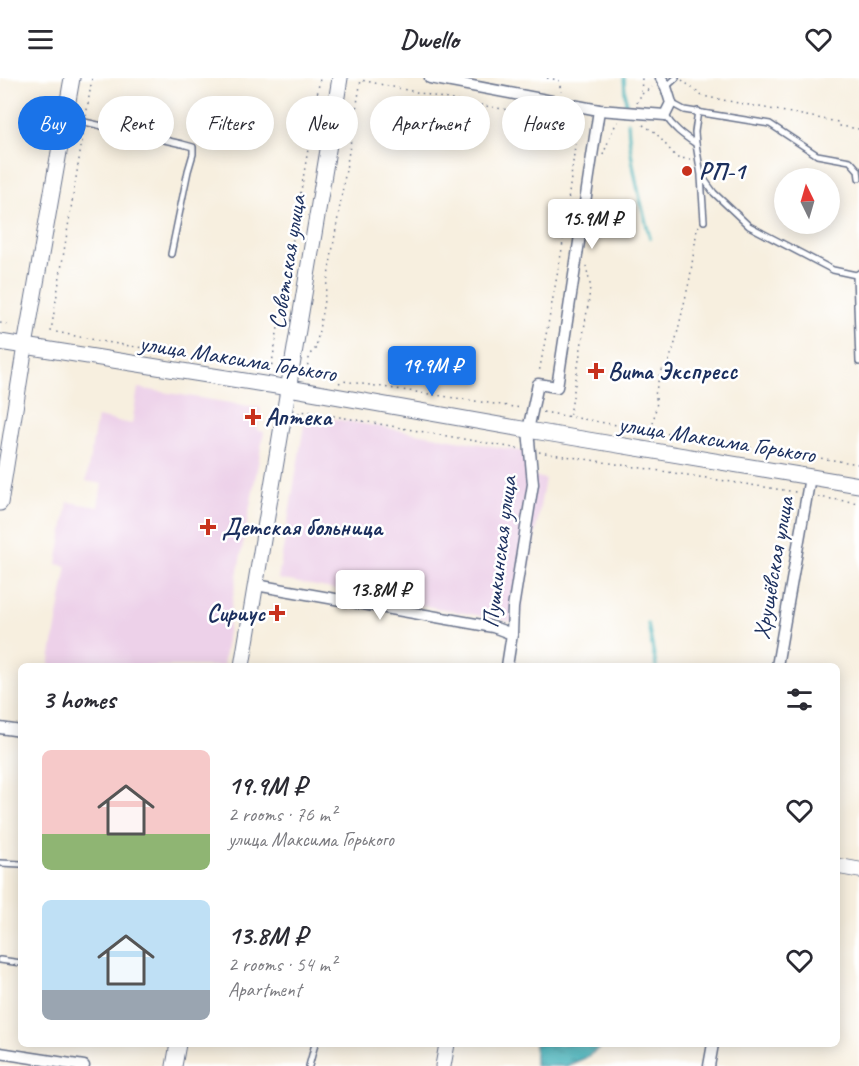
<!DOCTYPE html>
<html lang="en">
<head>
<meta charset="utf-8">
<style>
	body { margin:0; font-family:Caveat,sans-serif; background:#f2f2f3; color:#2b2b33; height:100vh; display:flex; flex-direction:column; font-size:22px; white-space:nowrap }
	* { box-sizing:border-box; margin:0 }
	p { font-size:20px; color:#7c7c81 }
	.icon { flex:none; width:33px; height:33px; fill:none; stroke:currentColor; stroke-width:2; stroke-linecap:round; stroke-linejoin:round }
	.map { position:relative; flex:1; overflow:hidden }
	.side { position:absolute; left:18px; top:585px; width:822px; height:384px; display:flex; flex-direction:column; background:#fff; border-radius:9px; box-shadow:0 3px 15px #0003 }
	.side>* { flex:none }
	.banner { position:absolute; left:18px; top:18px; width:824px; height:54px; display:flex; gap:12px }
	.needle { width:39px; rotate:355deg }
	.controls { position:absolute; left:774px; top:90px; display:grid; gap:12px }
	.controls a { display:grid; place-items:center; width:66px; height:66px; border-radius:50%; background:#fff; box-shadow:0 3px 15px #0003; font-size:30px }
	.price { position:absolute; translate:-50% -51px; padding:0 14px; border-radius:6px; background:#fff; color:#222; font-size:20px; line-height:39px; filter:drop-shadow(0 2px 3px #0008) }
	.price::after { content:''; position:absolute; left:50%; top:36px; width:18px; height:14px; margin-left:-9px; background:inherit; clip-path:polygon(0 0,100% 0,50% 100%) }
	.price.current { background:#1a73e8; color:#fff }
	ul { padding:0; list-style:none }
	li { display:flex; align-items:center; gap:18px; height:150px; padding:0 24px }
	li span { display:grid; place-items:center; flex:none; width:168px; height:120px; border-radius:9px; color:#555 }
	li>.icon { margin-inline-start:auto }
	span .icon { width:72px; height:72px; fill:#fffc; stroke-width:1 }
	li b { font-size:26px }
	h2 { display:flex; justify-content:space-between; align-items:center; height:72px; padding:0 24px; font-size:26px }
	.chip { padding:0 21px; border-radius:27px; background:#fff; box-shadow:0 3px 15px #0003; font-size:21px; line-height:54px }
	.chip.current { background:#1a73e8; color:#fff }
	header { display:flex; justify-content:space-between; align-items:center; height:78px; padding:0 24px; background:#fff; font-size:27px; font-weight:800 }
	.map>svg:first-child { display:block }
</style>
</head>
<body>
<header><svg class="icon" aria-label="menu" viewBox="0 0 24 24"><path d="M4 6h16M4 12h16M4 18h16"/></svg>Dwello<svg class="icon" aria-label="heart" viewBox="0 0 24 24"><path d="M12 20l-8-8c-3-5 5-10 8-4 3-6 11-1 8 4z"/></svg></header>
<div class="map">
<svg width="859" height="988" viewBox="0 0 859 988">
	<defs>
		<pattern id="water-ripples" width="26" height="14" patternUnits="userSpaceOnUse" patternTransform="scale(1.5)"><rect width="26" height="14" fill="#44b4bb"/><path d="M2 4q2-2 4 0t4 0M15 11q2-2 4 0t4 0" fill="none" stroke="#38939b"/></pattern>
	</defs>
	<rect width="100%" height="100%" fill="#fff"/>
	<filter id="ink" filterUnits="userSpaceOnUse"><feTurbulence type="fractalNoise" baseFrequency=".0167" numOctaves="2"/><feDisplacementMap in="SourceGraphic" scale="12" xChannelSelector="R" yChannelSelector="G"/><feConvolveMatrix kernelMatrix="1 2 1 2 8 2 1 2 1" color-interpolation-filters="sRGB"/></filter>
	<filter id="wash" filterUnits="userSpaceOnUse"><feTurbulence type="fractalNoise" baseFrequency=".008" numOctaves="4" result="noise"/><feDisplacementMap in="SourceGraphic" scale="24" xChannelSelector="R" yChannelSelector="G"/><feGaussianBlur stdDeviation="1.35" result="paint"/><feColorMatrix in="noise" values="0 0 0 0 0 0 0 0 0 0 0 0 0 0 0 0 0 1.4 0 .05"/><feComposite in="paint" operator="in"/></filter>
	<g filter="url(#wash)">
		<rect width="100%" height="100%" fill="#f7efdf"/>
		<g fill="#edd1e9">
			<path d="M138,310l123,20 -4,22 7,2 -31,165 -10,69h-174l18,-100 -10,-2 11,-62 30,5 4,-23 -16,-3 11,-64 35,7z"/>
			<path d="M306,336l225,39 3,23 11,3 -26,144 -241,-44z"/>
		</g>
		<path fill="url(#water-ripples)" stroke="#30728c" stroke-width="1.5" d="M535,966h70l-20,14 -19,8h-31z"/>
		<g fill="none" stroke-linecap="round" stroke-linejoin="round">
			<g stroke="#44b4bb" stroke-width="3">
				<path d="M624,0l2,27"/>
				<path d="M628,44c2,39 12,78 22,116"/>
				<path d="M648,546l8,42"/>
			</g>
		</g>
	</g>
	<g filter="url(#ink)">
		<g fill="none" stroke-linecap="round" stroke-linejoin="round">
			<g stroke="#68728b" stroke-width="8">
				<g id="lane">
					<path d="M666,9l10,-9"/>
					<path d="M671,25l13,7 86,14 47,31 33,6 8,9 1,8"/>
					<path d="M665,37c8,13 18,20 31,29l5,31 13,18 35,33 84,44 23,5 3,-2"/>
					<path d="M67,40l115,26 11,3v7l-5,17 -17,83"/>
					<path d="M696,66l-1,-12 3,-21"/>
					<path d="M701,99l3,44"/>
					<path d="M856,197l3,87"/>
					<path d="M0,785l21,1"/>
					<path d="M0,882l21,3"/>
					<path d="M309,988l6,-22"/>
				</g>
			</g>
			<g stroke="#68728b" stroke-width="13">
				<g id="street">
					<path d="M430,0l169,32 66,5 6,-12 -5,-16 -5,-9"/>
					<path d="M256,507l237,42 19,7"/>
					<path d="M507,588l5,-32 1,-26 20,-124 -5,-54 10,-46 19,3 42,-277"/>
					<path d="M777,588l33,-189"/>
					<path d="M0,650l21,3"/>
					<path d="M0,975l84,13"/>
					<path d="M709,988l4,-22"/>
				</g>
			</g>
			<g stroke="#68728b" stroke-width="17">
				<g id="secondary">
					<path d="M0,264l289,46 239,42 331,55"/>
					<path d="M0,425l25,-157 47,-268"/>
					<path d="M242,588l98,-588"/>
					<path d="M837,788l22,4"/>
					<path d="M174,988l4,-22"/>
					<path d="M443,988l4,-22"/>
				</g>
			</g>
			<g stroke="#68728b" stroke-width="1.5" stroke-dasharray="1.5 4.5" stroke-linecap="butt">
				<path d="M547,0l12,2 2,12"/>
				<path d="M682,2l20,16 136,26 2,4 19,3"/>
				<path d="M642,16l10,-7"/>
				<path d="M637,25l4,-8 1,-17"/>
				<path d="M86,38l6,-38"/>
				<path d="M643,47l12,7 22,26 13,1"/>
				<path d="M84,51l-33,202 49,10 171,28 49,-291"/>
				<path d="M603,77l10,-26 5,-7"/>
				<path d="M0,245l10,2"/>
				<path d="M305,299l5,-23 6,-6 45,-268 96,21 121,21 -16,127 -23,124"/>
				<path d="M339,305l4,-2 178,27"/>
				<path d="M543,334l176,31 140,21"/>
				<path d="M298,335h3l5,-2 214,38"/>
				<path d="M570,337l19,-116 1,-15 -4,-18"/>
				<path d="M652,351l5,-27 -2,-7 5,-22 9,-12 6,-18 15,-65 7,-49 2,-3"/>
				<path d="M539,374l257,40"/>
				<path d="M818,419l41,6"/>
			</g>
			<use href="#lane" stroke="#fff" stroke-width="5"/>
			<use href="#street" stroke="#fff" stroke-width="10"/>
			<use href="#secondary" stroke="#fff" stroke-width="15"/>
		</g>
	</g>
	<g fill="#c8321e" stroke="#fff" stroke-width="2">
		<circle cx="687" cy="93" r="6"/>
		<path d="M593 284h6v6h6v6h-6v6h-6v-6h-6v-6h6z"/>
		<path d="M250 330h6v6h6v6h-6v6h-6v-6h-6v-6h6z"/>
		<path d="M205 440h6v6h6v6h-6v6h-6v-6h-6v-6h6z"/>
		<path d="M274 526h6v6h6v6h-6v6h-6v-6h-6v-6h6z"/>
	</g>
	<g text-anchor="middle" stroke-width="5" stroke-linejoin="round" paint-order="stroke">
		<g font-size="24" font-weight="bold" fill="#1b2f5e" stroke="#fff" text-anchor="start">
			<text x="699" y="101">РП-1</text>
			<text x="608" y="301">Вита Экспресс</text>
			<text x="265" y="347">Аптека</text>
			<text x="222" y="457">Детская больница</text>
			<text x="265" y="543" text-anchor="end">Сириус</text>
		</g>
		<g font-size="24" fill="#1b2f5e" stroke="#fff">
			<text transform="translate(287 184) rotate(-81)" y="8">Советская улица</text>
			<text transform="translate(238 280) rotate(9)" y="8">улица Максима Горького</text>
			<text transform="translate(717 361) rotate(9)" y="8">улица Максима Горького</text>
			<text transform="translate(499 474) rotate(-83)" y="8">Пушкинская улица</text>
			<text transform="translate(773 490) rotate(-80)" y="8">Хрущёвская улица</text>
		</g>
	</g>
</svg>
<div class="controls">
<a><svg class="needle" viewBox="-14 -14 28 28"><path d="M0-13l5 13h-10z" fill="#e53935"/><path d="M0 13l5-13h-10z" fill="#7c7c81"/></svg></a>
</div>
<b class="price" style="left:592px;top:172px">15.9M ₽</b>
<b class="price current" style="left:432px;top:319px">19.9M ₽</b>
<b class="price" style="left:380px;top:543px">13.8M ₽</b>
<div class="banner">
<a class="chip current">Buy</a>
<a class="chip">Rent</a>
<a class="chip">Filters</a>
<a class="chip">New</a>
<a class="chip">Apartment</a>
<a class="chip">House</a>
</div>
<section class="side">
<h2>3 homes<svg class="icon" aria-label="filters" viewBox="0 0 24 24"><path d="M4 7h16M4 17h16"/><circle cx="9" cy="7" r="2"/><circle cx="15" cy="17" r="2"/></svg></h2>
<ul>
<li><span style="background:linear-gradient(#f6c9c9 70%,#8fb573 0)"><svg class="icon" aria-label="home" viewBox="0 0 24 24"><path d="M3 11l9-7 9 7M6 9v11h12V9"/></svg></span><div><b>19.9M ₽</b><p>2 rooms · 76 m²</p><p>улица Максима Горького</p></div><svg class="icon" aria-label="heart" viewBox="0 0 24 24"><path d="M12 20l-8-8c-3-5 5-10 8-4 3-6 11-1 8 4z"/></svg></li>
<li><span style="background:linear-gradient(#bfe0f5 75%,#9aa5b1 0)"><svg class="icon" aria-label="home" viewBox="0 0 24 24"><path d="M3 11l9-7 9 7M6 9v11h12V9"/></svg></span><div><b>13.8M ₽</b><p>2 rooms · 54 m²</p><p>Apartment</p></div><svg class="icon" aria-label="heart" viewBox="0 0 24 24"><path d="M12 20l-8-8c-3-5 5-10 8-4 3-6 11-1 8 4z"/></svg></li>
</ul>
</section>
</div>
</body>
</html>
